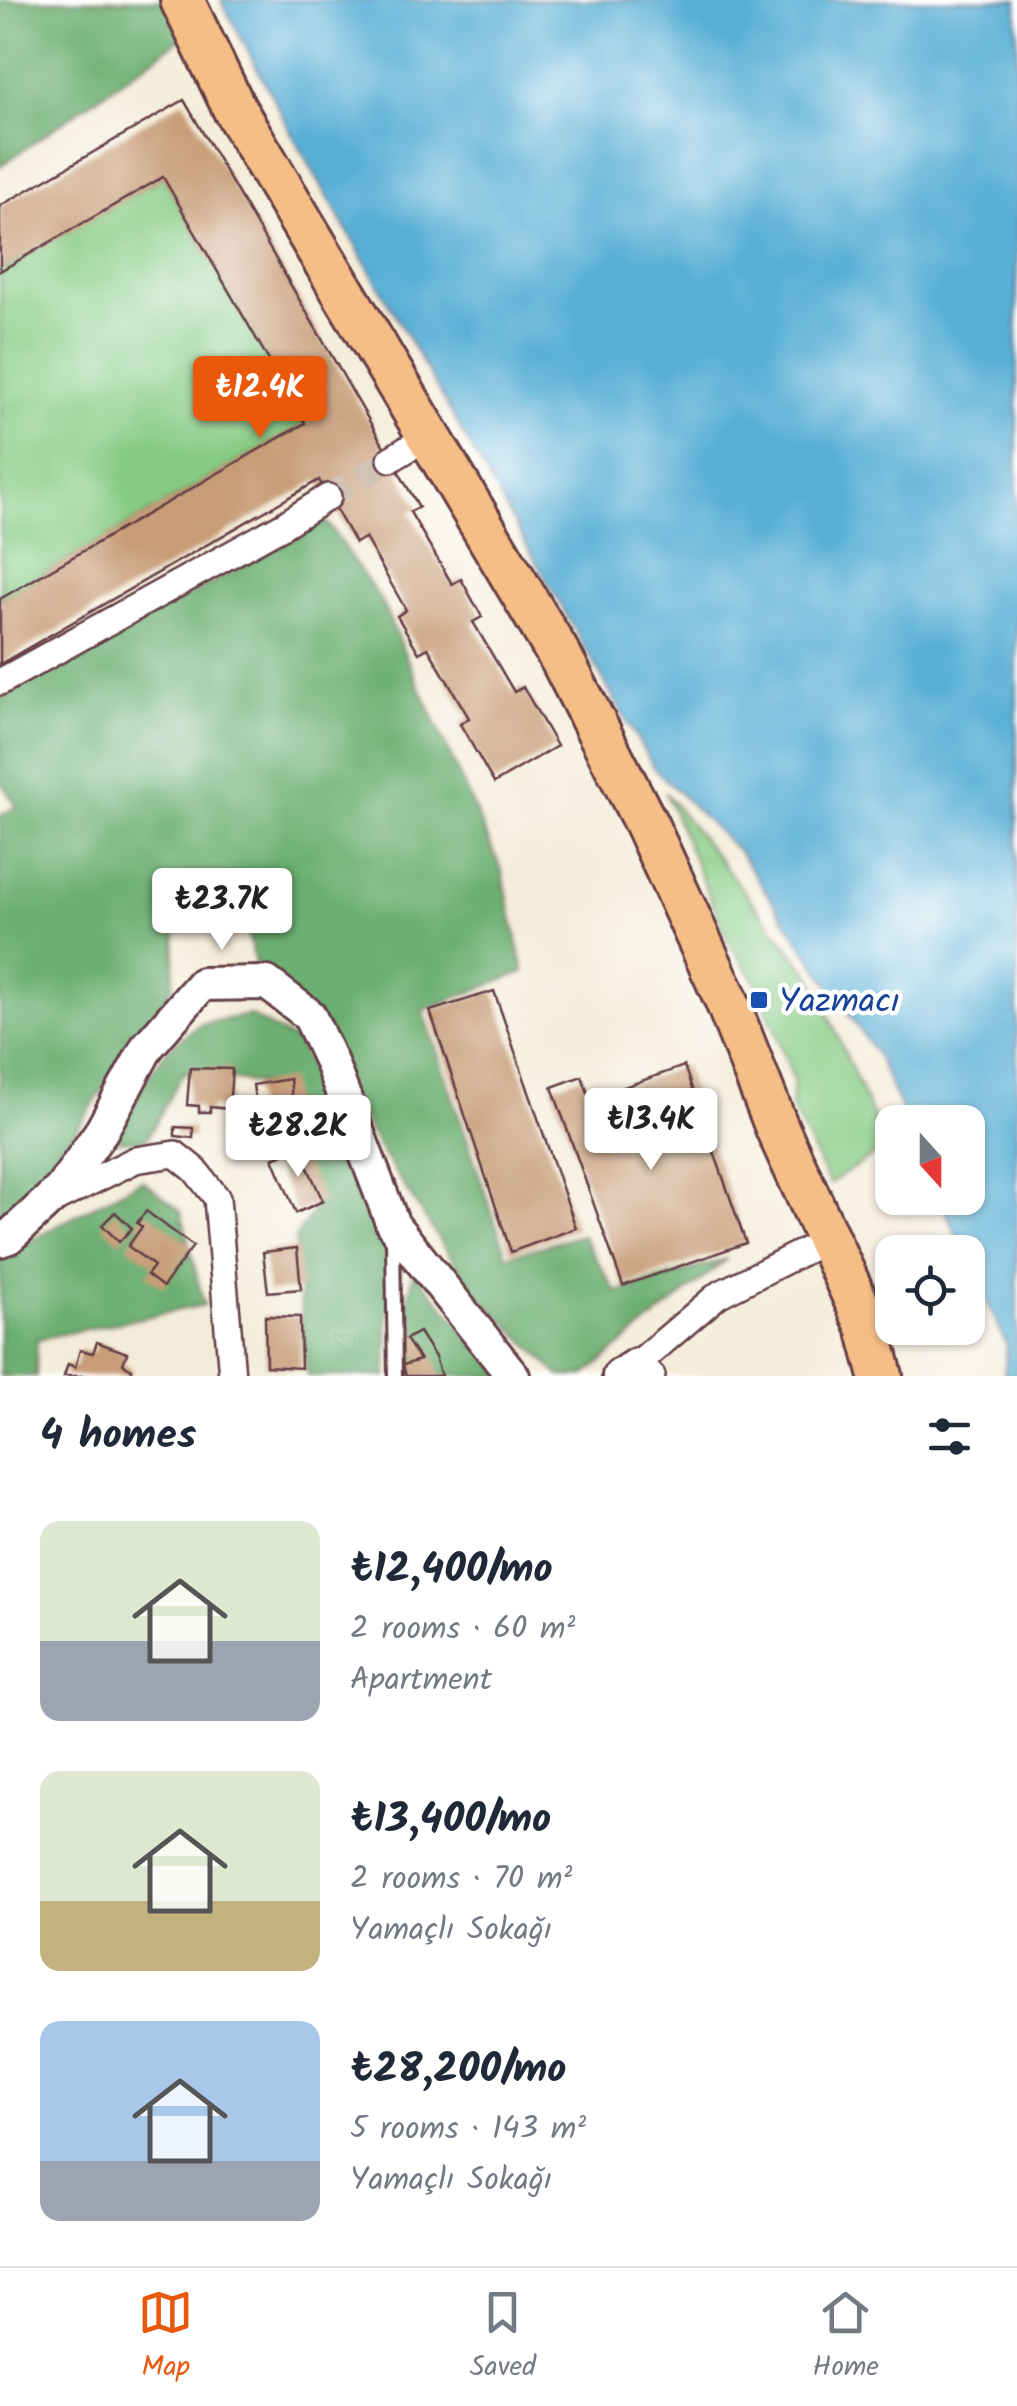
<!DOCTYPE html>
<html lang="en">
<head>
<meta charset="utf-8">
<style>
	body { margin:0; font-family:Kalam,sans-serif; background:#f6f6f7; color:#1f2937; height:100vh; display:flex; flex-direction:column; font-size:38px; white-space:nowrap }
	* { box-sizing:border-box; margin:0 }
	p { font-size:32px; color:#747a83 }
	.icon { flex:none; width:55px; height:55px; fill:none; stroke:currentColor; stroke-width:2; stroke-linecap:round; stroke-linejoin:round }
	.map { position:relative; height:1376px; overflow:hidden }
	.drawer { display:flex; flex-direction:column; background:#fff; flex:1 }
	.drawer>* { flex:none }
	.needle { width:65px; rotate:159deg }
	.controls { position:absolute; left:875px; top:1105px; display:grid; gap:20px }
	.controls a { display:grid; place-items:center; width:110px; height:110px; border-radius:20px; background:#fff; box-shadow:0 2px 8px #0004; font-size:50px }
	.price { position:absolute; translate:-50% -85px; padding:0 22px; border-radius:10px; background:#fff; color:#222; font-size:32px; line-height:65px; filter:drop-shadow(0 2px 5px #0008) }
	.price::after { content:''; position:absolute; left:50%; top:60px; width:30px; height:22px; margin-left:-15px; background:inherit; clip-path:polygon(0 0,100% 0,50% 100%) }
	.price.active { background:#ea580c; color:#fff }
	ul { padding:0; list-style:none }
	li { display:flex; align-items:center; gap:30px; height:250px; padding:0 40px }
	li span { display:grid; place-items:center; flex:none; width:280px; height:200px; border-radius:20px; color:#555 }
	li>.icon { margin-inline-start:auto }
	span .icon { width:120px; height:120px; fill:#fffc; stroke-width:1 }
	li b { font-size:42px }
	h2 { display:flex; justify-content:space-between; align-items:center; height:120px; padding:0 40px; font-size:42px }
	.menu { display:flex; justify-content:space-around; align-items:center; height:140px; border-top:2px solid #e0e1e3; background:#fff; font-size:28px; color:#747a83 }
	.menu a { display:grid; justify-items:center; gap:5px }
	.menu .active { color:#ea580c }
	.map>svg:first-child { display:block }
</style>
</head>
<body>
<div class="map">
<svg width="1017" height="1376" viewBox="0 0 1017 1376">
	<rect width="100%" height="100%" fill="#fff"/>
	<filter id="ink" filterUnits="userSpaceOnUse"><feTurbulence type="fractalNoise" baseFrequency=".01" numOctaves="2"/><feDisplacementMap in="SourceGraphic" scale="20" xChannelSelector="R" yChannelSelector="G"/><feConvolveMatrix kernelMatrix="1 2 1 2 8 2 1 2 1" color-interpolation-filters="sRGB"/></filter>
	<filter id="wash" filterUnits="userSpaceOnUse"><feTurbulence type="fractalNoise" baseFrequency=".0048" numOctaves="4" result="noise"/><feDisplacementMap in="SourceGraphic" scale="40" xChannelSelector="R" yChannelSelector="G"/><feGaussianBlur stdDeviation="2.25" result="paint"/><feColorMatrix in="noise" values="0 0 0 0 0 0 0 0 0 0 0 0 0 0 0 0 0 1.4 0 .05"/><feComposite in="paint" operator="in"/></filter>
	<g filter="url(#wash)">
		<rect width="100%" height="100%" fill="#f4ecd8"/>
		<g fill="#86cb84" stroke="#687558" stroke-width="2.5">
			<path d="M163,177l142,246 -305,176v-328z"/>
			<path d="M665,792l147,185 74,170 -57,37 -38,-78 3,-25 -37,-98 -27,-38z"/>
		</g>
		<g fill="#6caf72" stroke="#5b674e" stroke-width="2.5">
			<path d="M0,0h167l15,38 -182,128z"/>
			<path d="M326,521l55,80 121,270 22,101 -101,38 84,246 75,-21 34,57 111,-33 -143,117h-24l-88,-87 -94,-142 -70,-136 -50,-36 -19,-79 -62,15 -4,75 -140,208 -33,22v-400l17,-10 -17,-25v-83z"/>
			<path d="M249,1015l48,27 108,213 -17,58 -1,63h-80l-12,-137 22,-34 -29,-118 -105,-14 -37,67 -43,1 64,-91 33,-26z"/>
			<path d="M142,1180l39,31 23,94 -167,34 -1,37h-36v-119z"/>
			<path d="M414,1272l91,104h-100l-3,-52z"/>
		</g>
		<path fill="#59afd5" stroke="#526780" stroke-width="2.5" d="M221,0h796v1376h-13l3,-30 -67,-148h28v-76h-61l-31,-68 -137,-202 -86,-85 -360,-631z"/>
		<g id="blocks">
			<g fill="#c79c77">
				<path d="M184,100l235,407 -9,5 42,72 9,-5 21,38 -9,5 41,70 9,-5 34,59 -63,37 -34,-59 9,-6 -41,-70 -9,5 -22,-37 9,-6 -41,-72 -10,5 -36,-63 -319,184v-65l305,-176 -142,-246 -163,94v-65z"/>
				<path d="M494,991l82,237 -65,24 -81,-241z"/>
				<path d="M684,1066l62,177 -123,43 -71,-199 30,-11 8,23z"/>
				<path d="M190,1068l42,1 -3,40 -19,-2v5h-11v-6l-12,-1z"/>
				<path d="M290,1079l5,47 -35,6 -7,-47z"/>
				<path d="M175,1127l18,1v10l-18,-2z"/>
				<path d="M299,1148l24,53 -27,12 -23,-55z"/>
				<path d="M146,1211l47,35 -30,41 -16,-12 7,-9 -26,-20 14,-19 -5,-4z"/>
				<path d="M115,1212l17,16 -13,14 -17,-17z"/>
				<path d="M297,1248l4,41 -33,3 -5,-40z"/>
				<path d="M265,1316l35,1 1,51 -35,-2z"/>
				<path d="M419,1332l16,25 6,19h-35l-3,-11 17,-5 -14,-21z"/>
				<path d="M97,1342l30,11 -4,11 9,5 -1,7h-67l4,-12 7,3 5,-17 13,3z"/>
			</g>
		</g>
	</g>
	<g filter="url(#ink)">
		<use href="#blocks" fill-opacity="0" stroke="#643e45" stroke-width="2.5"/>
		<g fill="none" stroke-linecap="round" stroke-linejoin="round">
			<path stroke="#d2c3b5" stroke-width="25" stroke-dasharray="25 12" stroke-linecap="butt" d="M328,497l63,-38"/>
			<g stroke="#643e45" stroke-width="18">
				<path id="service" d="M393,1239l2,137"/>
			</g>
			<g stroke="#643e45" stroke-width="30">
				<g id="minor">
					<path d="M391,459l38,-23"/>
					<path d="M0,682l282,-156 46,-29"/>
					<path d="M52,1201l83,-41 40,-6 20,16 22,28 15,178"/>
					<path d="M652,1376l-16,-11 82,-70 110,-56"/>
				</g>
			</g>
			<g stroke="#643e45" stroke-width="38">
				<g id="tertiary">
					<path d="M0,1240l9,-3 52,-48 41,-59 45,-83 55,-63 65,-1 42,32 21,45 63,165 120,151"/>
					<path d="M619,1376l17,-11"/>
				</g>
			</g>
			<g stroke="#643e45" stroke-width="48">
				<path id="primary" d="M182,0l53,110 327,550 85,166 79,173 51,129 91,199 13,49"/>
			</g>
			<use href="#service" stroke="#fff" stroke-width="12"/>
			<use href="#minor" stroke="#fff" stroke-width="25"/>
			<use href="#tertiary" stroke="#fff" stroke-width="32"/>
			<use href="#primary" stroke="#f6be87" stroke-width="42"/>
		</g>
	</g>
	<rect fill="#1a4fb4" stroke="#fff" stroke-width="4" x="749" y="990" width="20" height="20" rx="5"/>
	<g text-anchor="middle" stroke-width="9" stroke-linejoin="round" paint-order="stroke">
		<g font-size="35" fill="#164399" stroke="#fff" text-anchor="start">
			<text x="779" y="1012">Yazmacı</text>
		</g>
	</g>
</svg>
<div class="controls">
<a><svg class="needle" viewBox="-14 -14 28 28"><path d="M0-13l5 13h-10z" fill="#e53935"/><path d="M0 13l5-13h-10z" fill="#747a83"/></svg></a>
<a><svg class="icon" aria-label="locate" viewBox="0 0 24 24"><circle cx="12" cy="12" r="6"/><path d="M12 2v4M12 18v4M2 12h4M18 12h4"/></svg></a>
</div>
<b class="price active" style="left:260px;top:441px">₺12.4K</b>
<b class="price" style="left:222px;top:953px">₺23.7K</b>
<b class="price" style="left:651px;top:1173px">₺13.4K</b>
<b class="price" style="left:298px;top:1180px">₺28.2K</b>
</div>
<section class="drawer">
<h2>4 homes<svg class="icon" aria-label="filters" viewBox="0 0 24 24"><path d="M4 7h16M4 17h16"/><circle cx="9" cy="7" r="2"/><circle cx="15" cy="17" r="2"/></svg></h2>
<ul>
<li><span style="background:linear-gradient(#dfe7d0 60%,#9aa5b1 0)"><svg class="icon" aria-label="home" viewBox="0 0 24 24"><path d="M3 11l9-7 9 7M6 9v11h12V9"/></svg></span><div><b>₺12,400/mo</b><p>2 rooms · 60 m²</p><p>Apartment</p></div></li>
<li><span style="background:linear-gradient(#dfe7d0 65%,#c2b280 0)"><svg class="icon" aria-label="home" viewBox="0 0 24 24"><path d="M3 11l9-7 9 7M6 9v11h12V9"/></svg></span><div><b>₺13,400/mo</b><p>2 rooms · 70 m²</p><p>Yamaçlı Sokağı</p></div></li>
<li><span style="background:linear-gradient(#a9c7e8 70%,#9aa5b1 0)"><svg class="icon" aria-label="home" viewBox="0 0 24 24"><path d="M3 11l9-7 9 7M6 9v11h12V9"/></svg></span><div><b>₺28,200/mo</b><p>5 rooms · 143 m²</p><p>Yamaçlı Sokağı</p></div></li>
</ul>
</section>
<nav class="menu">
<a class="active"><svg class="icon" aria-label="map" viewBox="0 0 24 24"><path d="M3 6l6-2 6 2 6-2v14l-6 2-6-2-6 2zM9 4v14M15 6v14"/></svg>Map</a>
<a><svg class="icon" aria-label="saved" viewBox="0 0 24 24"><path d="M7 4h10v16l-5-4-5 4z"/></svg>Saved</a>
<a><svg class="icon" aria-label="home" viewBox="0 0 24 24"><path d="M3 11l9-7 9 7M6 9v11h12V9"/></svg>Home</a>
</nav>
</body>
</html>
